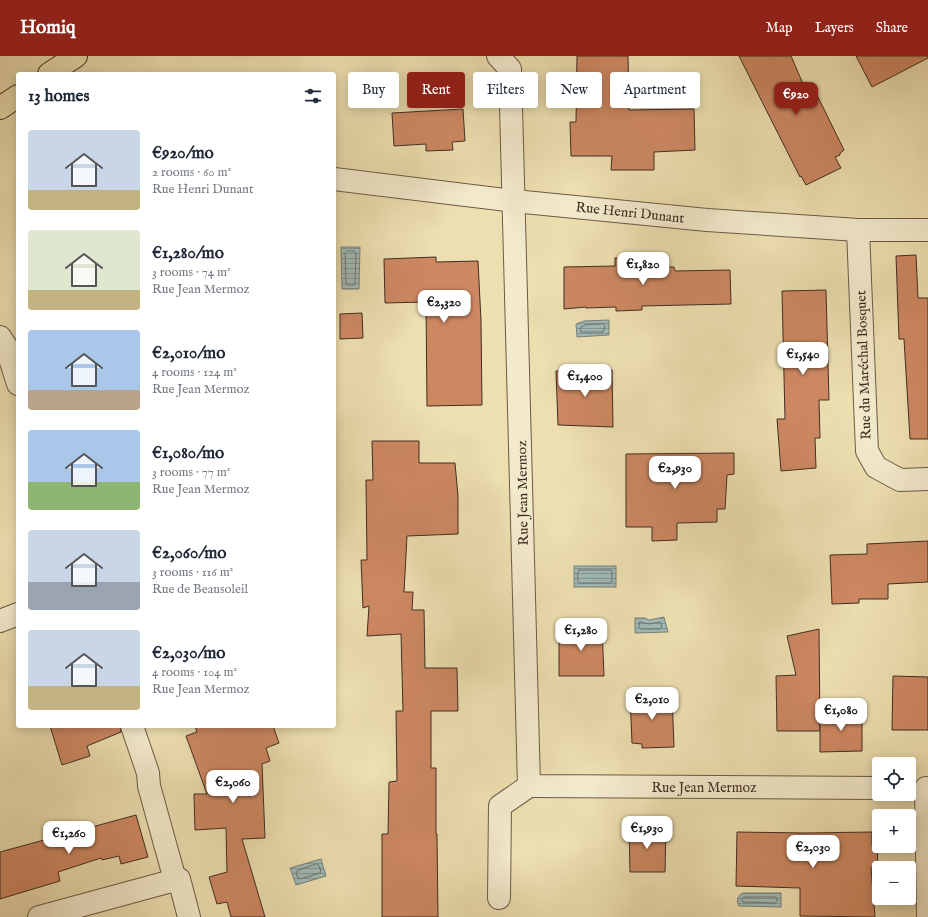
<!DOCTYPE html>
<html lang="en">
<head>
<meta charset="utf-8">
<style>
	body { margin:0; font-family:"IM FELL English",serif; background:#f2f2f3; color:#1f2937; height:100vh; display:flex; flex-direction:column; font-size:15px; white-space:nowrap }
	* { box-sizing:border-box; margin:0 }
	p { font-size:13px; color:#747a83 }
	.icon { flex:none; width:22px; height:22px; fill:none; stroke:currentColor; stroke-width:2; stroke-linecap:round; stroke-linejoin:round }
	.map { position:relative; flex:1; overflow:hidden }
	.sheet { position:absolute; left:16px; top:16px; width:320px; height:656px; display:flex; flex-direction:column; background:#fff; border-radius:4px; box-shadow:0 2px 10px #0003 }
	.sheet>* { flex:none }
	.hud { position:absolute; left:348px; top:16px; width:380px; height:36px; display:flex; gap:8px }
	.tools { position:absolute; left:872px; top:701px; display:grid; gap:8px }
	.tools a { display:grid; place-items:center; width:44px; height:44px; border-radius:4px; background:#fff; box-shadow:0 2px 10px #0003; font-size:20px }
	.price { position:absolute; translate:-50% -34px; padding:0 9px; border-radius:8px; background:#fff; color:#222; font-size:13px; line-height:26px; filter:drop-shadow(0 1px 2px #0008) }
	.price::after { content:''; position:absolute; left:50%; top:24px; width:12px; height:9px; margin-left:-6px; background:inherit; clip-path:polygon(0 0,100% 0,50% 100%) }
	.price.active { background:#8f2418; color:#fff }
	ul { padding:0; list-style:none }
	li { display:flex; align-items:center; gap:12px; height:100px; padding:0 12px }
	li span { display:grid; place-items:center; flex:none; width:112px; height:80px; border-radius:4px; color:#555 }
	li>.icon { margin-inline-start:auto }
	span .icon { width:48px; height:48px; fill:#fffc; stroke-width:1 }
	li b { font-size:17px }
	h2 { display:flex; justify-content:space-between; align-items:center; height:48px; padding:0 12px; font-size:17px }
	.chip { padding:0 14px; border-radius:4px; background:#fff; box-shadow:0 2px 10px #0003; font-size:14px; line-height:36px }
	.chip.active { background:#8f2418; color:#fff }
	header { display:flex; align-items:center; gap:24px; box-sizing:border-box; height:56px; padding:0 20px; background:#8f2418; color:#fff }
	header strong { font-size:19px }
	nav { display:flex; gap:22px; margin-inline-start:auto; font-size:14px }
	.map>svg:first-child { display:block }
</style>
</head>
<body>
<header>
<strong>Homiq</strong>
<nav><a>Map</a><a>Layers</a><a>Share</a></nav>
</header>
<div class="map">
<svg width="928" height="861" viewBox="0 0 928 861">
	<defs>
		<pattern id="water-rules" width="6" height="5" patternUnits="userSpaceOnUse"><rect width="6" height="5" fill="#9fb9b7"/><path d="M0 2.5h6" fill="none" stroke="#839795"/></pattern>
	</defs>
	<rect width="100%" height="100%" fill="#eddfb0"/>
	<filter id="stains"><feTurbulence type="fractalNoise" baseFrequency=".005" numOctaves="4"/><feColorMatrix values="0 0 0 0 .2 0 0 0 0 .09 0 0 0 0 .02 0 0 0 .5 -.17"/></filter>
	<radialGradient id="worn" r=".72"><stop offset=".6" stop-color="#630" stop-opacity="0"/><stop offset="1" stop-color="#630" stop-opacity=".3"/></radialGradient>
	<g fill="url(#water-rules)" stroke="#79817c">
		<path d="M341,191h19l-1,42h-17z"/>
		<path d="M609,264v15l-32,2 -1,-13 8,-3z"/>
		<rect x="574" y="510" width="42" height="21"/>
		<path d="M664,561l4,15 -33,1v-15h10l4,2z"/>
		<path d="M321,803l5,17 -30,9 -6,-17z"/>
		<path d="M743,837h38v14l-42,-1c-3,-5 -2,-10 4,-13z"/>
	</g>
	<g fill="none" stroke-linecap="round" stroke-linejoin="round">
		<g stroke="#70736e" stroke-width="1">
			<path d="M347,195h7l2,2 -1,30 -1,2h-7l-1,-2 -1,-30z"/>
			<path d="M603,268l2,2 -2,6h-21l-2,-1 1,-4 4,-2z"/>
			<path d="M579,514h32l1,1v11l-2,1h-31c-2,-3 -2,-10 0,-13z"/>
			<path d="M640,566l9,2 11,-2 2,5 -2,2h-19l-2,-2z"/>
			<path d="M317,808l2,2 2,5 -1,2 -20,6 -2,-1 -2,-5 1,-2z"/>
			<path d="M744,841h31l2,1v3l-2,2 -32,-1 -1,-2z"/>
		</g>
	</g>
	<g fill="#cd8862" stroke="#412d24">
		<path d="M577,0h51l1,54 65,-1 1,41 -41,2v18h-43l1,-14h-41l-1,-34h6z"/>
		<path d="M739,0h52l19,44 8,-3 26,53 -4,3v2l-5,2 6,11 -35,17 -5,-9 -1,1z"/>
		<path d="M856,0h72v2l-56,29z"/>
		<path d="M463,53l2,32 -13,1 1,8 -27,1v-7l-32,2 -2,-33z"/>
		<path d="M916,199l2,43h10v141h-18l-6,-100h-5l-3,-83z"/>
		<path d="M657,200l-1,11h18l1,4 55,-1 1,34 -89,2v4l-26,1v-4l-30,1v-1l-22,2v-42l51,-1v-8z"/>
		<path d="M436,201v5l42,-1 3,60 1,84 -55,1 -1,-104 -41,1 -1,-44z"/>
		<path d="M826,234l3,110h-10l1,38h-5l1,30 -35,3 -4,-52h8l-3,-128z"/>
		<path d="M362,257l1,25 -23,1v-25z"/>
		<path d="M612,314l1,57 -55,-2 -2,-54z"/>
		<path d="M372,385h47v22h36l3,33v38l-51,2 -3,56h9l-1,18h12l1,58h32l1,43h-27v57h5v66h1l1,83h-56v-83h6l1,-52 8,-1 -1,-70h7l-2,-77 -34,2 2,-30 -6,2 -2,-48h6l-1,-80h7z"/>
		<path d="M734,397v21l-7,1 -2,34h-8v13l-40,1v17l-25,1v-14h-26v-73z"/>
		<path d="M928,485v41l-40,2v15h-29v4l-27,1 -2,-49 37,-1v-10z"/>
		<path d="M602,572l2,48h-45v-47z"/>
		<path d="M819,573l1,102h-43l-1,-55 20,-1 -9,-39z"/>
		<path d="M893,620l35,1v53h-36z"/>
		<path d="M672,638l2,53 -32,1v-4l-10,-1 -2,-47z"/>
		<path d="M862,656v39l-42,1v-38z"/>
		<path d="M50,670h70l1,6 -34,14 3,10 -28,9z"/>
		<path d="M195,670h78l6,17 -13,5 4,13 -8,3 3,74 -23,1 23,78h-34l-4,-15 -10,2 -8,-27 18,-5 -1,-44 -31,2 -1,-36h13l-21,-58 11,-4z"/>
		<path d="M136,759l12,42 -27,7 -2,-8 -17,4 -1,-2 -43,14 2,9 -60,18v-47z"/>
		<path d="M629,772l37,1 -1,43h-35z"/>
		<path d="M737,776l68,1 67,-1v13h5l1,22 -7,1 4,49 -75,-1v-28l-64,-2z"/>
	</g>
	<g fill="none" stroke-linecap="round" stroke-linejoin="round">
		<g stroke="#6c5a47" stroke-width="24">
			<g id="minor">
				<path d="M498,0l12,13 19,717 350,2"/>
				<path d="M334,123l180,22 193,19 151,10h70"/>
				<path d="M858,174l9,221 9,16 24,13 28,-1"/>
				<path d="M0,281l6,9 12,38"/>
				<path d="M0,565l18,-7"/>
				<path d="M132,670l16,47 1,13 26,94"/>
				<path d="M926,732l2,129"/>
				<path d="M499,842l1,-92 29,-20"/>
				<path d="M39,861l140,-38 10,38"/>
			</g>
		</g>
		<g stroke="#412d24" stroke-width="24">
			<g id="major">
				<path d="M49,18l27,-18"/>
				<path d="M0,52l18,-12"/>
			</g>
		</g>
		<use href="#minor" stroke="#f3eacc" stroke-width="22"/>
		<use href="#major" stroke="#eddfb0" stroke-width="22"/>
	</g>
	<g text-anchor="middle" stroke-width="3" stroke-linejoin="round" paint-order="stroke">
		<g font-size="14" fill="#412d24" stroke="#f3eacc">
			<text transform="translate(630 156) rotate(6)" y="5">Rue Henri Dunant</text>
			<text transform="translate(863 309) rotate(-92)" y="5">Rue du Maréchal Bosquet</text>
			<text transform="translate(522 437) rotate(-91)" y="5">Rue Jean Mermoz</text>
			<text x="704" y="736">Rue Jean Mermoz</text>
		</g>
	</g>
	<rect width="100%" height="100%" filter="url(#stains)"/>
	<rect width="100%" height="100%" fill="url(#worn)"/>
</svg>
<div class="tools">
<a><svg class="icon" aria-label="locate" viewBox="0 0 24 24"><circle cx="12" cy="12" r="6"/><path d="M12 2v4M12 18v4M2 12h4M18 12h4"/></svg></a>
<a>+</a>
<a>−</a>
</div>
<b class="price active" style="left:796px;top:60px">€920</b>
<b class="price" style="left:643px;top:230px">€1,820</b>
<b class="price" style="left:444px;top:268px">€2,320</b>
<b class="price" style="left:803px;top:320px">€1,540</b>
<b class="price" style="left:585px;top:342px">€1,400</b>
<b class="price" style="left:675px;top:434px">€2,930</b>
<b class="price" style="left:581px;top:596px">€1,280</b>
<b class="price" style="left:652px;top:665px">€2,010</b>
<b class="price" style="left:841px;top:676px">€1,080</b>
<b class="price" style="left:233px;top:748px">€2,060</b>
<b class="price" style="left:647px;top:794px">€1,930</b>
<b class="price" style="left:69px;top:799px">€1,260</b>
<b class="price" style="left:813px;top:813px">€2,030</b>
<div class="hud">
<a class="chip">Buy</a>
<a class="chip active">Rent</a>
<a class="chip">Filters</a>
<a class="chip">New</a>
<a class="chip">Apartment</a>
</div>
<section class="sheet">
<h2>13 homes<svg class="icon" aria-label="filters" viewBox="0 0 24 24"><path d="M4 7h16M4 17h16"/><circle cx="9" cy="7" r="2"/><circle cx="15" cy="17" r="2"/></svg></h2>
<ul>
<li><span style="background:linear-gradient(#c9d6e8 75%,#c2b280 0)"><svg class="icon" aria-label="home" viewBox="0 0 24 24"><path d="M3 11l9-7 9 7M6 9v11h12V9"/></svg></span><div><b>€920/mo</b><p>2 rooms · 60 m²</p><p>Rue Henri Dunant</p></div></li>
<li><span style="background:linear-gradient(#dfe7d0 75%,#c2b280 0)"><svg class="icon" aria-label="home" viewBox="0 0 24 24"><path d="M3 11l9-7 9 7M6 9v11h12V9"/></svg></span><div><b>€1,280/mo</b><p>3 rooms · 74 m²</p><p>Rue Jean Mermoz</p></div></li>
<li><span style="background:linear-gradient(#a9c7e8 75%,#b9a48a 0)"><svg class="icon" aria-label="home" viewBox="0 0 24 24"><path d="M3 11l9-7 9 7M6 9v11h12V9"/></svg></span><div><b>€2,010/mo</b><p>4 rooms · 124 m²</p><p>Rue Jean Mermoz</p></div></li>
<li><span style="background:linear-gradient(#a9c7e8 65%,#8fb573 0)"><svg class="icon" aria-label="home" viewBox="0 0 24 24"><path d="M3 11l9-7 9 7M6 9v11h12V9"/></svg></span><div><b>€1,080/mo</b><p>3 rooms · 77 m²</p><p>Rue Jean Mermoz</p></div></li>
<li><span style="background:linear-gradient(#c9d6e8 65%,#9aa5b1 0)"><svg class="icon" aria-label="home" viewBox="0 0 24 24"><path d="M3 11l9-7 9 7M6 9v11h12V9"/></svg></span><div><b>€2,060/mo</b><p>3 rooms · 116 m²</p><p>Rue de Beausoleil</p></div></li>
<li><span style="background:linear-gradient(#c9d6e8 70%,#c2b280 0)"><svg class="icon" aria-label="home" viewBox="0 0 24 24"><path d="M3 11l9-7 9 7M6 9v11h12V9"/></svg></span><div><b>€2,030/mo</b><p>4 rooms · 104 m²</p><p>Rue Jean Mermoz</p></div></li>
</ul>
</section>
</div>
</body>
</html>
